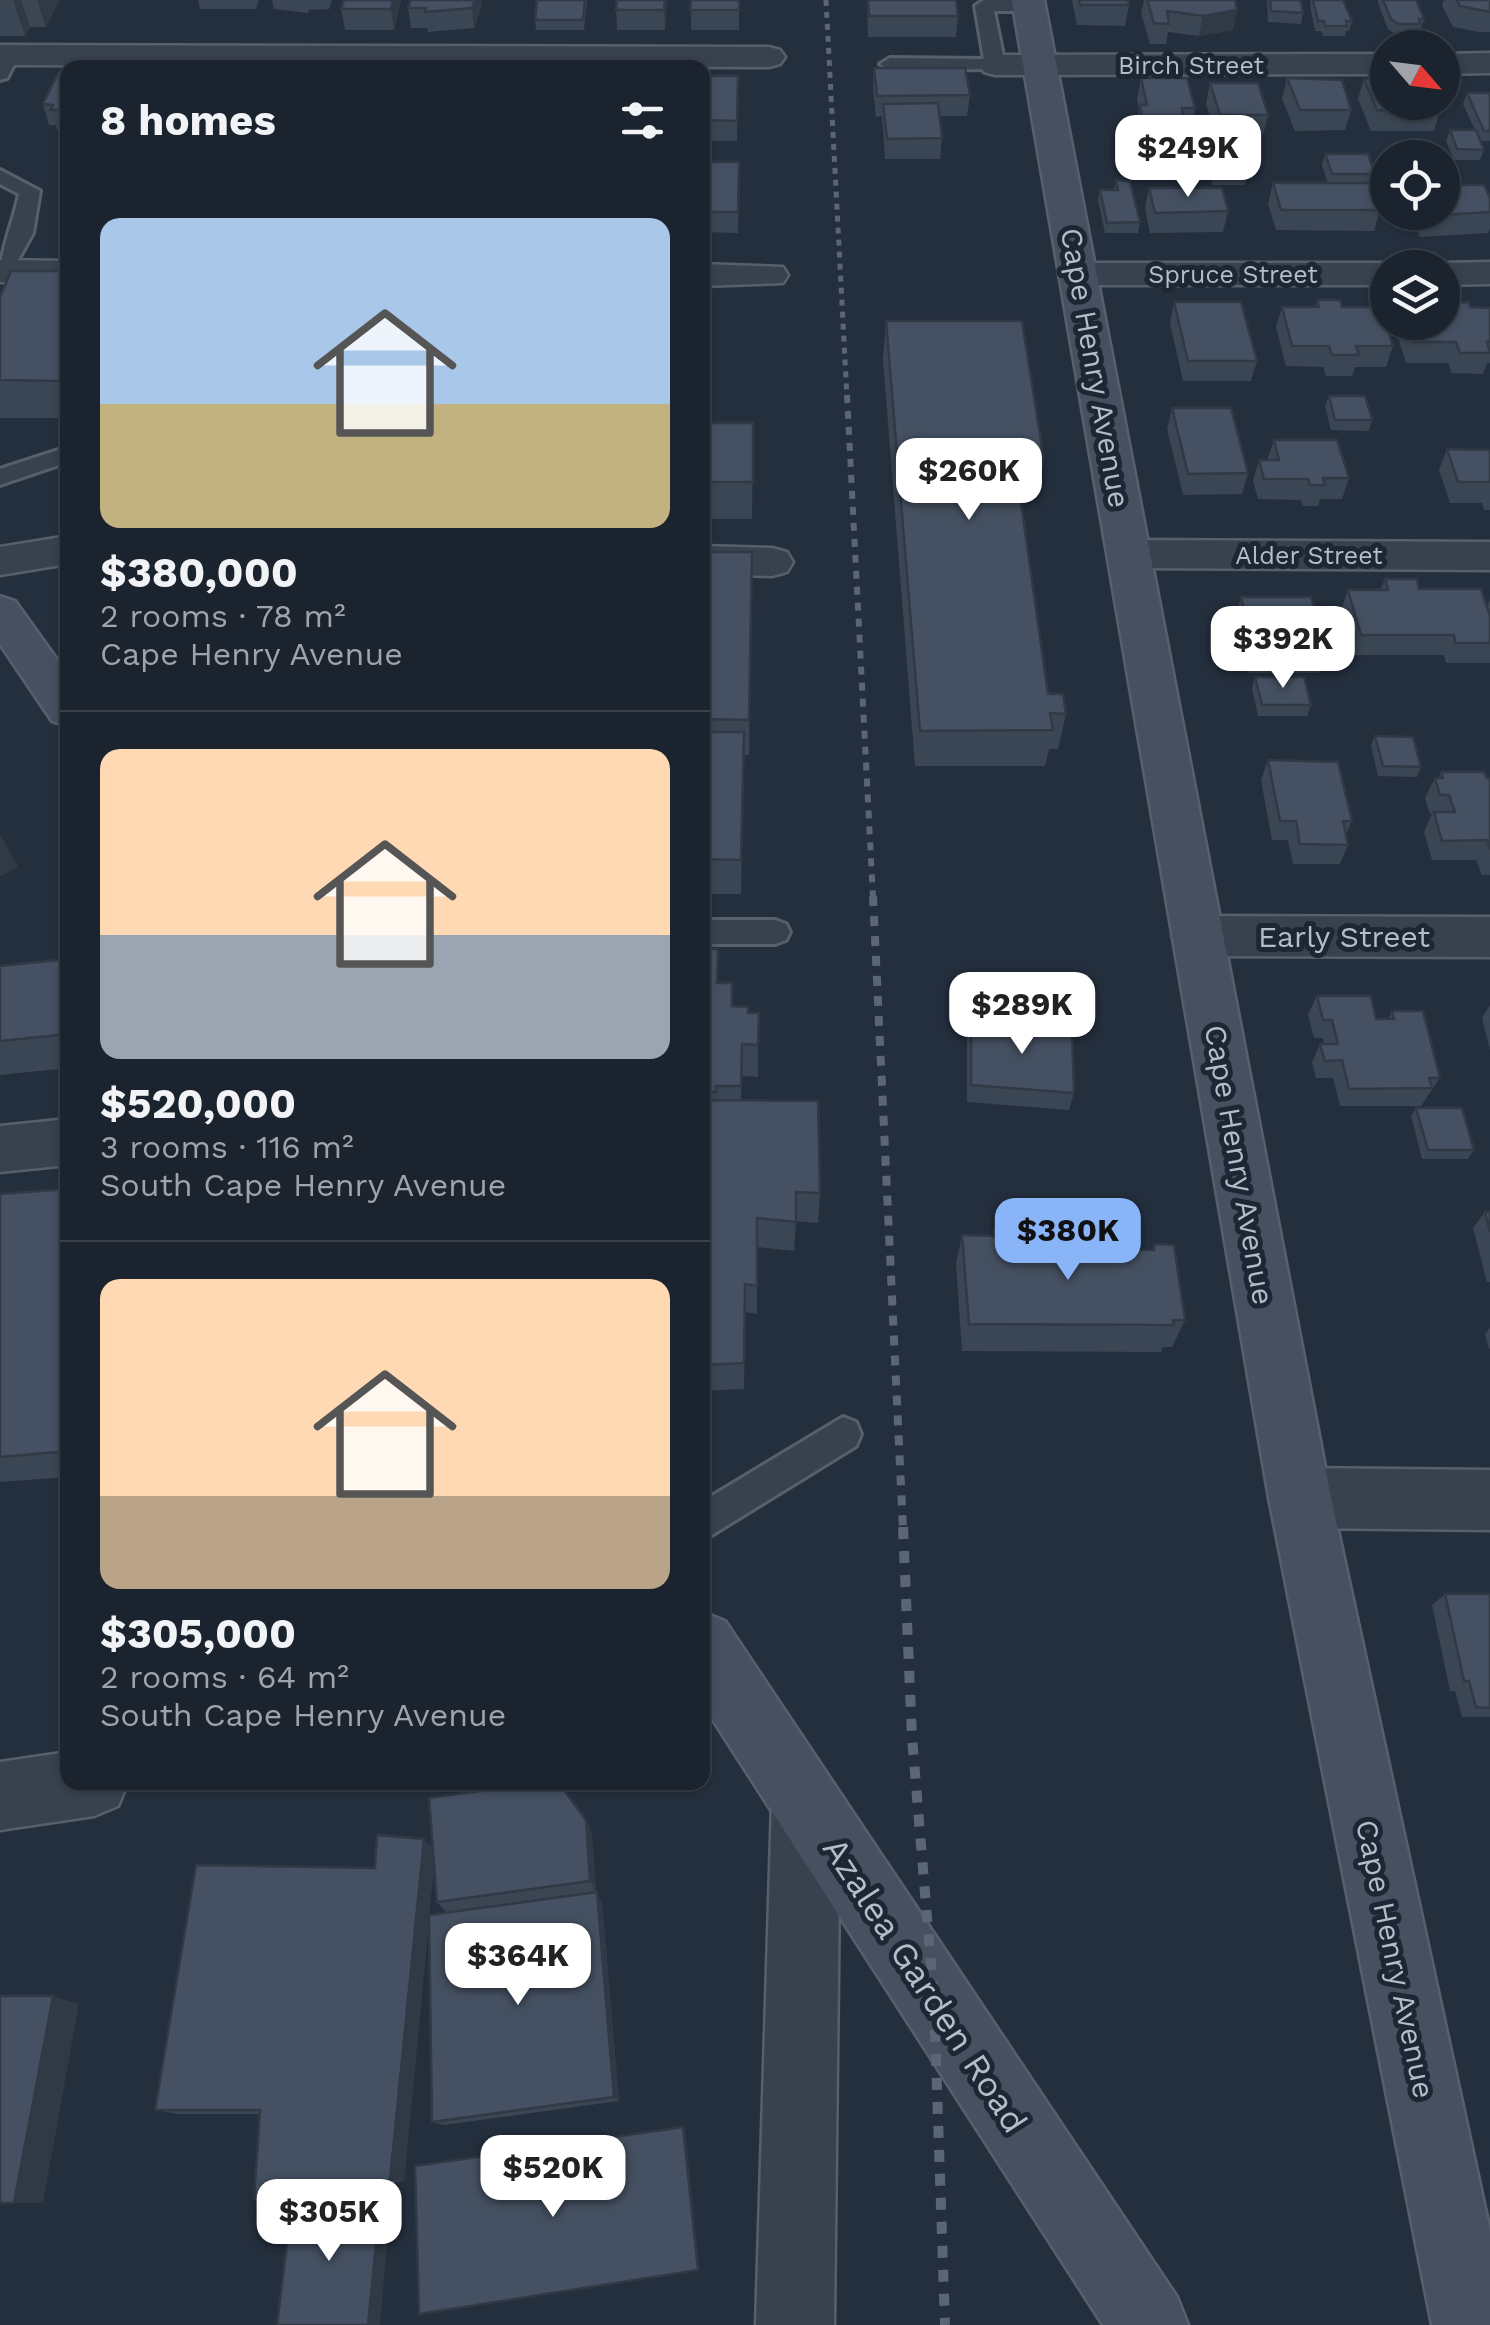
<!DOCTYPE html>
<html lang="en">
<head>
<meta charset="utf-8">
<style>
	body { margin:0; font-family:"Work Sans",sans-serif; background:#282f3a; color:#f1f3f6; height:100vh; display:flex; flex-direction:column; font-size:38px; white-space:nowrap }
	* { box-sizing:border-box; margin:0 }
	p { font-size:32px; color:#a0a4aa }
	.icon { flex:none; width:55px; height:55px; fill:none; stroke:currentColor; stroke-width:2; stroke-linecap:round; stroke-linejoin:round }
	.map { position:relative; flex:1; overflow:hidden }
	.sheet { position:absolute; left:60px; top:60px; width:650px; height:1730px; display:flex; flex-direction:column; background:#1b232e; border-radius:20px; box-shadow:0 2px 8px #0004,0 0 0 2px #39404a }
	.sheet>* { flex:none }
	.needle { width:65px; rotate:118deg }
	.tools { position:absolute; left:1370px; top:30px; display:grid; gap:20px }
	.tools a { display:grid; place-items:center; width:90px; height:90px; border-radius:50%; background:#1b232e; box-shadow:0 2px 8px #0004,0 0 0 2px #39404a; font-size:50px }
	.price { position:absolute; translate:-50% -85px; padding:0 22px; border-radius:20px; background:#fff; color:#222; font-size:32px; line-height:65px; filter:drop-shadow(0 2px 5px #0008) }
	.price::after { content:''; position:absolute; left:50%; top:60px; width:30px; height:22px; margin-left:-15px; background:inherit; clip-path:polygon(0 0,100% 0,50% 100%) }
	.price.active { background:#8ab4f8; color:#111 }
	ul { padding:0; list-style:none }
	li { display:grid; align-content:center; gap:20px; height:530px; padding:0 40px }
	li+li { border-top:2px solid #39404a }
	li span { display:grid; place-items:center; height:310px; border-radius:20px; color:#555 }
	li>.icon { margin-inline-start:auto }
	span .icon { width:180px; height:180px; fill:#fffc; stroke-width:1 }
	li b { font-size:42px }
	h2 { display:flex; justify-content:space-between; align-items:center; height:120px; padding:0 40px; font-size:42px }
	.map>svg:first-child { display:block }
</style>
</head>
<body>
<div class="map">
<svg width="1490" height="2325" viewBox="0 0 1490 2325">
	<rect width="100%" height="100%" fill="#242f3e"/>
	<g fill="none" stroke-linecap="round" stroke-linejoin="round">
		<g stroke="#565f6c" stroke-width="6">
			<g id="lane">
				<path d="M1005,0h26l7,5 -9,6h-35l11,54 -3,4 -112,1 -10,-6 10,-6 94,1 -9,-53 9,-6z"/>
				<path d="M9,49l10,6 -12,23 -7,2v-26z"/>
				<path d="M0,170l40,21 -7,42 -25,45 -8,2c0,-31 13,-56 19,-86l-19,-10z"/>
				<path d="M61,449l7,1v12l-68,23v-16z"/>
				<path d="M702,920h73l11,4 4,8 -4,8 -11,4h-73z"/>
				<path d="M843,1417l13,5 5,12 -5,12 -154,95v-39z"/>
			</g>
		</g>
		<g stroke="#565f6c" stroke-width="5">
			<g id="street">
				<path d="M0,45l769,2 11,3 5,7 -5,7 -11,3 -769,-2z"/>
				<path d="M1490,53v20l-48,1v-20z"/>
				<path d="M1388,54v20l-393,1 -11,-3 -5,-7 5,-7 11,-3z"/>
				<path d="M0,260l68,1v22l-68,-1z"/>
				<path d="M1490,262v22l-48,1v-17h-14l14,-5z"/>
				<path d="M1078,263h310l14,5h-14v17h-310l-13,-3 -5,-8 5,-8z"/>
				<path d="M702,264l81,3 5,8 -5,8 -81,3z"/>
				<path d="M68,536v28l-68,11v-28z"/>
				<path d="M1129,540l361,2v28l-361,-2 -15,-4 -6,-10 6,-10z"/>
				<path d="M702,546l70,2 15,4 6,10 -6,10 -15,4 -70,-2z"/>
				<path d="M1197,916l293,1v40l-293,-1 -18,-6 -7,-14 7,-14z"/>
				<path d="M68,1119v46l-68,7v-46z"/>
				<path d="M1300,1468l190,2v60l-190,-2 -22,-9 -9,-21 9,-21z"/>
				<path d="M68,1752v30h60l-10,24 -24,10 -94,14v-68z"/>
				<path d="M806,1769l24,10 10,24 -6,522h-78l16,-522 10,-24z"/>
			</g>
		</g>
		<g stroke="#565f6c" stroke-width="5">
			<g id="secondary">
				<path d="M1012,0h32l287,1498 159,733v94h-58l-163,-827z"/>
				<path d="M0,596l15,5 53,74v51l-16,-5 -52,-77z"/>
				<path d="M702,1612l23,9 452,676 11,28h-85l-401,-622z"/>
			</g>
		</g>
		<use href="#lane" fill="#38414e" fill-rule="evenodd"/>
		<use href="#street" fill="#38414e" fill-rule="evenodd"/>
		<use href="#secondary" fill="#465061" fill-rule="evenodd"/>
		<path stroke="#5a6575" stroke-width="5" stroke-dasharray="6 6" stroke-linecap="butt" d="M826,0l21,398"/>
		<path stroke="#5a6575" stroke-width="6" stroke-dasharray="8 8" stroke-linecap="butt" d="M847,395l26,503"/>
		<path stroke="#5a6575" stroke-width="8" stroke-dasharray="10 10" stroke-linecap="butt" d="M873,896l30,633"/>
		<path stroke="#5a6575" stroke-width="10" stroke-dasharray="12 12" stroke-linecap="butt" d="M903,1527l9,210 22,264 11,324"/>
	</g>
	<g fill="#3b4654" fill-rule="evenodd">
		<path d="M0,0h59l-13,27h-16l-5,9h-25z"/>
		<path d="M198,0h61l-3,9h-56z"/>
		<path d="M272,0h60l-3,9 -20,1 -1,3 -34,-4z"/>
		<path d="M401,0l-7,30h-49l-4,-21z"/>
		<path d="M587,0l-3,30h-48l-1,-10z"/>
		<path d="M667,0l-2,30h-48l-1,-20z"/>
		<rect x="691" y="0" width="48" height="30"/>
		<path d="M867,0h89l2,16 -2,21h-88z"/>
		<path d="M1072,0h56l1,5 -4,21 -48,-1z"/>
		<path d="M1144,0h91l2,10 -4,20 -34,6 -31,-4 -2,12h-16l-9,-31z"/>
		<path d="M1267,0h34l2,13 -2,11 -33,-2z"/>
		<path d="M1311,0h32l9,21 -3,10h-3l-1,5h-22l-2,-5h-6l-5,-26z"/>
		<path d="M1378,0h38l8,19 -3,10h-2l-2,5h-22l-7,-5 -10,-26z"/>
		<path d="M1444,0h46v32h-11l-26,-5 -11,-22z"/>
		<path d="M482,5l-8,23 -46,4 -1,-4h-16l-3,-20z"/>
		<path d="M70,63l30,1 2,4h-34v62h-11l-1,-5h-7l-6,-21 15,-31h4z"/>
		<path d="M874,68l96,27 -3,21h-28l3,22 -2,21h-55l-3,-43 -6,1 -3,-28z"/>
		<path d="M702,76h36l-1,65h-35z"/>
		<path d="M1141,78l54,30 -4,20h-10l-2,8h-41l-2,-10 3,-17 -2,-10z"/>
		<path d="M1287,78l64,32 -6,20 -50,1 -13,-32z"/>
		<path d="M1364,79l76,32 -6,20h-63l-13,-32z"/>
		<path d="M1210,83l58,32 -5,20h-48l-9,-31z"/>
		<path d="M1467,93h23v48h-10l4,9 -4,10h-26l-8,-19 4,-11h25l-12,-26z"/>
		<path d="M1325,154l50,20 -4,11 9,25 -6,21 -98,-1 -8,-26 5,-21h55l-6,-18z"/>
		<path d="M1210,155l38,19 -3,11h-32l-5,-19z"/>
		<path d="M1379,159h9v31h-5l-7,-20z"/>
		<path d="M702,162h37l-1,71 -36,-1z"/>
		<path d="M1116,180l24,42 -2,11h-33l-7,-33 2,-10h14z"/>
		<path d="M1446,185l44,13v30l-2,5 -68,4 -10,-25h32z"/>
		<path d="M1149,188l79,23 -5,21 -73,1 -5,-24z"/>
		<path d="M68,271v147h-68v-121z"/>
		<path d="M702,281h7l1,39h-8z"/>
		<path d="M1317,300l25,7 51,39 -7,21h-31l-3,9h-26l-3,-9 -37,-1 -10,-39 6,-20h33z"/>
		<path d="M1174,302l83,59 -6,20h-68l-13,-58z"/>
		<path d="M1443,303l27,4 20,1v55h-3l-4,11 -31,-1 -4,-10h-42l-11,-35 1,-6h46z"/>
		<path d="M886,321l158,139 -7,37h-17l28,197 18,20 -8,35h-9l-4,17h-130l-32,-407z"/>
		<path d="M1329,396l43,24 -3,11 -38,-1 -6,-24z"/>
		<path d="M1172,408l76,65 -6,21 -59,1 -16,-66z"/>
		<path d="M702,423h51l-1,96h-50z"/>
		<path d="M1274,440l75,38 -7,21h-22l-2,7h-15l-2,-6 -43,-1 -5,-18 6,-21h8z"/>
		<path d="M1447,449l43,1v60h-6l-2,-7h-32l-11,-33z"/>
		<path d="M702,552h50l-3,203h-5l-3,139h-39z"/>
		<path d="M1385,579l102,27 3,-7v64h-44l-2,-8h-91l-12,-45 7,-20h32z"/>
		<path d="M1241,597l85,56 -7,20h-72l-12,-55z"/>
		<path d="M1255,677l56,28 -4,11h-49l-6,-28z"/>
		<path d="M1375,736l46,31 -4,10 -39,-1 -7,-30z"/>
		<path d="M1268,760l84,61 -6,13 2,11 -8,19h-47l-5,-24h-16l-11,-60z"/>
		<path d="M1441,772l49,6v97h-8l-6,-15h-44l-8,-28 8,-18h-2l-5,-16 10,-20h3z"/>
		<path d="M702,949l16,34 14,23 16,7 10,32v32l-16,-1 -1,24 79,93 -2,30 -22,-2 -2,30 -37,-4v67l-12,-2 -1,77 -42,2z"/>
		<path d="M68,959v109l-68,7v-109z"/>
		<path d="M1317,996l59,23h12l4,-8 48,67 -19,28h-81l-7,-28h-17l-4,-16 8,-18h4l-1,-6h-9l-6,-24z"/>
		<path d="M1490,1005v45l-8,-32z"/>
		<path d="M971,1022l103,71 -5,17 -102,-8v-62z"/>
		<path d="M1416,1108l58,42 -6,9h-46l-11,-43z"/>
		<path d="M68,1189v288l-68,5v-288z"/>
		<path d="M1485,1212h5v70h-3l-14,-54z"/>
		<path d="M994,1230l61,19 96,1 3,-6 31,76 -13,27h-9l-2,5 -199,-1 -6,-87 6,-29 31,1z"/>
		<path d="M1490,1328v21h-1l-4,-15z"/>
		<path d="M1445,1594h45v123h-28l-7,-26h-5l-18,-86z"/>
		<path d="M586,1820l6,14 4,58 6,11 17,198 -175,24 -12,-3 -3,-203 -25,262 -130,19 -20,-1 6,-85h-82l-23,-4 220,-242 49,-29 9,10zM434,1866l3,36 10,11 -18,2z"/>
	</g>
	<g fill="#303945">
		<path d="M13,0h8l9,27 -5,9z"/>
		<path d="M37,0h22l-13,27z"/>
		<path d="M393,0h8l-7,30 -3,-21z"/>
		<path d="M475,0h7v5l-8,23 -2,-20z"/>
		<path d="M665,0h2l-2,30 -1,-20z"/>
		<path d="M1237,10l-4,20 -34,6 4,-20z"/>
		<path d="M68,364v33l-7,-16z"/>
		<path d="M744,732v36l-3,126v-34z"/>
		<path d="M0,834l18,32 -18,11z"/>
		<path d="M586,1820l6,14 4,59 -6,-12z"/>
		<path d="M424,1839l11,13 -31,329 -14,-1z"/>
		<path d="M597,1892l5,11 17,198 -5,-4z"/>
		<path d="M53,1996l26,8 -36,199h-29z"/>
		<path d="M683,2127l2,3 14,138 -1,2z"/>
		<path d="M380,2203h11l-11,122h-12z"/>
	</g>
	<g fill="#455162" stroke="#303945" stroke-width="2.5">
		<path d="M344,0h49l-2,9h-50z"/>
		<path d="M411,0h64l-3,8 -47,4 1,-4h-18z"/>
		<path d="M537,0h48l-2,20h-48z"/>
		<path d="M617,0h48l-1,10h-48z"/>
		<path d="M691,0h48v10h-49z"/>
		<path d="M868,0h88l2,16h-89z"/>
		<path d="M1079,0h49l1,5h-49z"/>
		<path d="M1147,0h88l2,10 -34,6 -36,-5 2,13 -15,-1z"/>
		<path d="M1270,0h31l2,13 -32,-2z"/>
		<path d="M1313,0h30l9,21h-6l1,5h-22l-1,-5h-6z"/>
		<path d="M1383,0h33l8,19h-5l1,5h-22l-7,-5z"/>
		<path d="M1457,0h33v12l-30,-6z"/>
		<path d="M70,63l30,1v4h-32v42h-18l3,-5 -10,-1 15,-31h4z"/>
		<path d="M874,68h91l5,27 -93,1z"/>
		<path d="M702,76h36l-1,45 -35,-1z"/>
		<path d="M1141,78h46l8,30h-13l1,8h-41l-2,-11h7z"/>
		<path d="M1287,78l55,2 9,30h-51z"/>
		<path d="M1364,79l24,1v22h50l2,9 -63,-1z"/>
		<path d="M1210,83h48l10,32h-48z"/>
		<path d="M1467,93h23v38h-6z"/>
		<path d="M938,103l4,35 -55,1 -4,-35z"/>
		<path d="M1450,130h26l8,20 -27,-1z"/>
		<path d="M1325,154h43l7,20h-43z"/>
		<path d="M1210,155h33l5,19h-33z"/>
		<path d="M1379,159h9v20h-2z"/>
		<path d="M702,162h37l-1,50h-36z"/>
		<path d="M1116,180l14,1 10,41 -33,1 -7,-33h18z"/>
		<path d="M1442,180l4,5h38l6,13v14l-63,4 -2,-4h17z"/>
		<path d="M1273,183h97l10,27h-99z"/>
		<path d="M1149,188h73l6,23 -73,2z"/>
		<path d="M11,271h57v93l-7,17 -61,-1v-83z"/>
		<rect x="702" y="281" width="7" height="19"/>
		<path d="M1317,300h23l2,7h39l12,39h-37l3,9h-27l-3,-9h-37l-10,-39h37z"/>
		<path d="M1174,302h67l16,59h-69z"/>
		<path d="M1469,302l1,5 20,1v34h-3l3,11h-30l-4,-11h-42l-7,-20h35v-15h3l-2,-4z"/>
		<path d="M886,321h136l22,139h-29l33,234h15l3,20 -16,-1 3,17 -133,1z"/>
		<path d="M1329,396h36l7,24h-37z"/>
		<path d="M1172,408h59l17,65 -60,1z"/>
		<rect x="702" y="423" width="51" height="59"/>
		<path d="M1274,440h63l12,38h-26l2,7h-15l-2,-6h-44l-5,-19h20z"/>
		<path d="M1447,449l43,1v32h-32z"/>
		<path d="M702,552h50l-3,168 -47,-1z"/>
		<path d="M1385,579h32l2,10h62l9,27v27h-35l-1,-8h-93l-13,-45h40z"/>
		<path d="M1241,597h70l15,56h-72z"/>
		<path d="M1255,677h49l7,28h-49z"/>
		<path d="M702,732h42l-3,128 -39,-1z"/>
		<path d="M1375,736l38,1 8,30 -38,-1z"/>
		<path d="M1268,760l70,2 14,59h-9l5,24 -48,-1 -4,-23h-16z"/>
		<path d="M1441,772h43l3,6h3v71l-3,-9 -45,1 -8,-29h21l-6,-17h-9l-5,-17h8z"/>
		<path d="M702,949h16l-1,34h15v23l16,1v6h11l-1,32 -16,-1 -1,42h-25v6l-14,-1z"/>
		<path d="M68,959v75l-68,7v-75z"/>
		<path d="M1317,996h54l5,23h18l-2,-8h31l17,67h-11l3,10 -83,1 -7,-29 -17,1 -5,-17h18l-6,-24h-9z"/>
		<path d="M971,1022l101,7 2,64 -103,-8z"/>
		<path d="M702,1100l116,1 2,92 -24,-1v30l-39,-4v68l-12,-2 -1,79 -42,2z"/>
		<path d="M1416,1108h46l12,42h-46z"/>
		<path d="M68,1189v262l-68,6v-263z"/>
		<path d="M1485,1212h5v20z"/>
		<path d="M994,1230h59l2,19 99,1v-6l20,1 11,75h-12l1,5 -205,-1 -7,-89 33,1z"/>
		<path d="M1445,1594h45v114l-14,-1 -7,-26h-5z"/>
		<path d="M545,1782h13l28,38 4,61 -153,21 -8,-104z"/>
		<path d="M377,1835l47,4 -34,341 -136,19 6,-89h-105l41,-245 179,3z"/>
		<path d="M597,1892l17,205 -182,25 -3,-207z"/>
		<path d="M0,1996h53l-39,207h-14z"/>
		<path d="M683,2127l15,143 -279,44 -4,-148z"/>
		<path d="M292,2202l88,1 -12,122h-91z"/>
	</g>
	<g text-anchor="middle" stroke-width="10" stroke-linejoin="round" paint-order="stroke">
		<g font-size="25" fill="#b4bcc9" stroke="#1d2633">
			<text x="1191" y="74">Birch Street</text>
			<text x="1233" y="283">Spruce Street</text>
			<text x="1309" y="564">Alder Street</text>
		</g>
		<g font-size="30" fill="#b4bcc9" stroke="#1d2633">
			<text transform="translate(1095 368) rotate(80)" y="10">Cape Henry Avenue</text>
			<text x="1344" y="947">Early Street</text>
			<text transform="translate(1239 1165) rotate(80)" y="10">Cape Henry Avenue</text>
			<text transform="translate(1395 1959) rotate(78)" y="10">Cape Henry Avenue</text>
		</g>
		<g font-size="35" fill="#b4bcc9" stroke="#1d2633">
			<text transform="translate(925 1985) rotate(57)" y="12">Azalea Garden Road</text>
		</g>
	</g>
</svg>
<div class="tools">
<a><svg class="needle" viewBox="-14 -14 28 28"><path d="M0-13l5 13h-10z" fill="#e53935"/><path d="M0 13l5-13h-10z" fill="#a0a4aa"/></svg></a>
<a><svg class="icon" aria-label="locate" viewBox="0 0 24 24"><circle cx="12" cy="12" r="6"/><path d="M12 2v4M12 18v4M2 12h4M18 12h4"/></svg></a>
<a><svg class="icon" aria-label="layers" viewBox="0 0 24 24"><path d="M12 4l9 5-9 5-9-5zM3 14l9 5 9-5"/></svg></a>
</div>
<b class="price" style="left:1188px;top:200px">$249K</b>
<b class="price" style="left:969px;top:523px">$260K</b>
<b class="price" style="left:1283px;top:691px">$392K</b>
<b class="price" style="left:1022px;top:1057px">$289K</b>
<b class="price active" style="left:1068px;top:1283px">$380K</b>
<b class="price" style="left:518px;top:2008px">$364K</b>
<b class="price" style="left:553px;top:2220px">$520K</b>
<b class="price" style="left:329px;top:2264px">$305K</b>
<section class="sheet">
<h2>8 homes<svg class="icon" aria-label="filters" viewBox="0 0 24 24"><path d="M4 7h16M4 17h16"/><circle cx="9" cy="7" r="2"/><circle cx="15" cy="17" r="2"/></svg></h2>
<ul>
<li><span style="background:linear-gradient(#a9c7e8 60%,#c2b280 0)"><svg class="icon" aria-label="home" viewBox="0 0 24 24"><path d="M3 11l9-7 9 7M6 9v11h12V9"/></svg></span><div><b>$380,000</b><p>2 rooms · 78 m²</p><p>Cape Henry Avenue</p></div></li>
<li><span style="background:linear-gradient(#ffd9b3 60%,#9aa5b1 0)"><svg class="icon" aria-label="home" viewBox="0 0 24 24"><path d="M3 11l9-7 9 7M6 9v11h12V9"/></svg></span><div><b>$520,000</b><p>3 rooms · 116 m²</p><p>South Cape Henry Avenue</p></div></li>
<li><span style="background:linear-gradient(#ffd9b3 70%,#b9a48a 0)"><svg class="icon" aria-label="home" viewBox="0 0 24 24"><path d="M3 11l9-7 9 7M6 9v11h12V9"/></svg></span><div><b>$305,000</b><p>2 rooms · 64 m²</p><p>South Cape Henry Avenue</p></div></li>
</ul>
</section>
</div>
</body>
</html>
